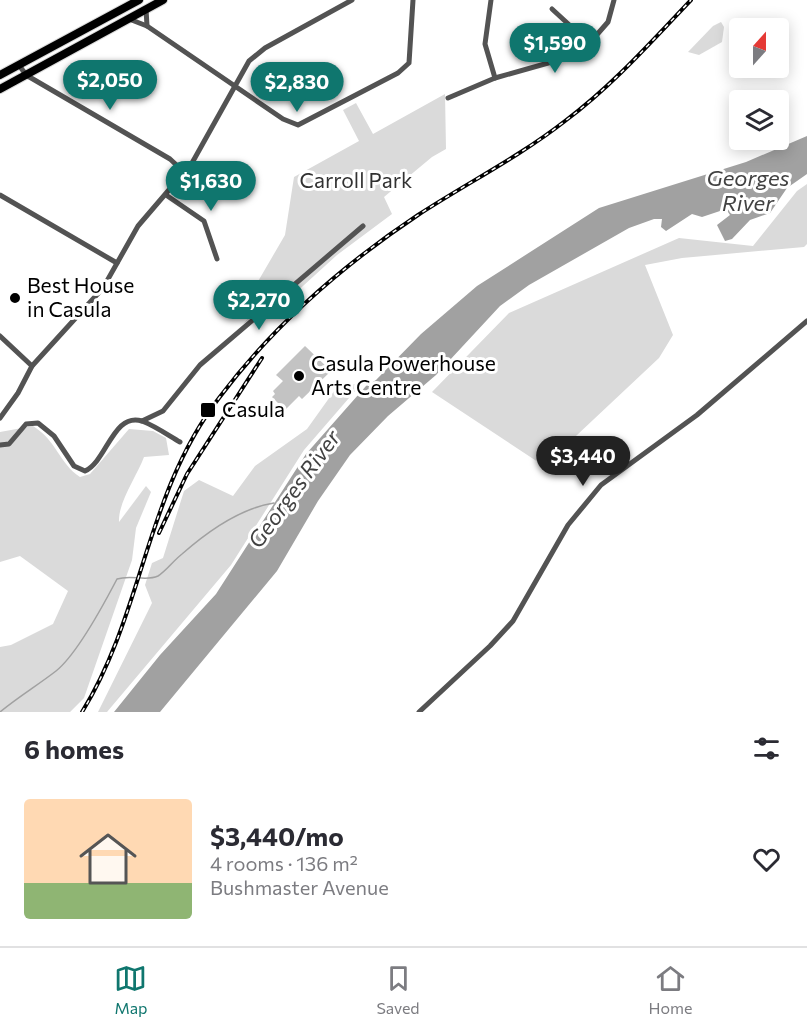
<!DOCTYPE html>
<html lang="en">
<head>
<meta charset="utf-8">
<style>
	body { margin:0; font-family:Commissioner,sans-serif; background:#f2f2f3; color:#2b2b33; height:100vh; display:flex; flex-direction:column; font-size:22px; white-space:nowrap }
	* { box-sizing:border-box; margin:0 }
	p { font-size:20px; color:#7c7c81 }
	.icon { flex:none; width:33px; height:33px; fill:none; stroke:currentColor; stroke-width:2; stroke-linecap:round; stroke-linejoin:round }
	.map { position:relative; height:712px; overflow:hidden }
	.panel { display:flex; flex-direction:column; background:#fff; flex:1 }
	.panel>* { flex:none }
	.needle { width:39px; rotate:21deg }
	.controls { position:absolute; left:729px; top:18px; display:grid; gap:12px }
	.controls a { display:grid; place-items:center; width:60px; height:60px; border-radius:6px; background:#fff; box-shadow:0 3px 15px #0003; font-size:30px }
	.price { position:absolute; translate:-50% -51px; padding:0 14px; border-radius:21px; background:#0f766e; color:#fff; font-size:20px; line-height:39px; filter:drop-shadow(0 2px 3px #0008) }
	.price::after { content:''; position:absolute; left:50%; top:36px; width:18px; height:14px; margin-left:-9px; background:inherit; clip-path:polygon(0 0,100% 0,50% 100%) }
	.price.on { background:#222; color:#fff }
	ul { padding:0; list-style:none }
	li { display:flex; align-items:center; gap:18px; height:150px; padding:0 24px }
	li span { display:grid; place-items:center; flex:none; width:168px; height:120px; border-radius:6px; color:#555 }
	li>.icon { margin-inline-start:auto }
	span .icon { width:72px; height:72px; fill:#fffc; stroke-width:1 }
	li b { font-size:26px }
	h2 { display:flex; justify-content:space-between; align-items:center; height:72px; padding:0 24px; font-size:26px }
	.dock { display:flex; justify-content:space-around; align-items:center; height:84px; border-top:2px solid #e1e1e2; background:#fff; font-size:16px; color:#7c7c81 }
	.dock a { display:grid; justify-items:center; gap:3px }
	.dock .on { color:#0f766e }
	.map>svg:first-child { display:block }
</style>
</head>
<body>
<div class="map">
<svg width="807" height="712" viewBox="0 0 807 712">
	<rect width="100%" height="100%" fill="#fff"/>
	<g fill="#dadada">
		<path d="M721,22l3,5 -2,15 -23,13 -11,-3 25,-26z"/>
		<path d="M445,94l1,55 -14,8 -48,40 8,17 -55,41 -56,51 -8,-5 -30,23 24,-26 -14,-8 32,-55 9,-58 65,-36 -16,-31 13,-7 17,31z"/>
		<path d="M807,184v60l-3,3 -122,11 -37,7 28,70 -14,23 -115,108 -112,-74 77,-79 170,-75 74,8 44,-55z"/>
		<path d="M362,383l-58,67 -73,115 -124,147h-9l54,-109 -7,-18 7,-22 11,-5 21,-67 15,-11 34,16 22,-30 52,-37 30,-42z"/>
		<path d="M33,426c24,15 26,37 47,51l10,-3 39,-45 24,2 13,7 3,17 -25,2c-7,19 -26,45 -25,65l27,-36 5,6 -15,36 -4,32 -48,138 -14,14h-70v-65l11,-2 42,-21 15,-33 -48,-35 -20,6v-130z"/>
	</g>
	<path fill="#a1a1a1" d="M807,136v38l-20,14 -17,25 -20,7 -18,19 -7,2 -8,-16 13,-10 -4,-6 -24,8 -10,-3 -26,17 -5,-4 1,-8h-8l-25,9 -100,57 -29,21 -64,69 -48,41 -38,39 -32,46 -41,70 -117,141h-46l46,-57 56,-61 90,-140 60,-68 10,-6 45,-46 56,-48 122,-78 147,-46z"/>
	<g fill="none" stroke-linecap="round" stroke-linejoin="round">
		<path stroke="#a1a1a1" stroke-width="1.5" d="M0,712c18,-15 38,-27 56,-41 20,-16 49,-69 61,-92 15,-5 28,3 41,-3 8,-5 16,-16 24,-22 25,-22 59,-46 92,-51"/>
	</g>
	<path fill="#c3c3c3" d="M305,346l26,25 -29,28 -3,-3 -14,14 -13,-13 3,-3 -2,-3 10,-10 -7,-6z"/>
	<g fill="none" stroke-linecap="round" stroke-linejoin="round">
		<g stroke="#dbdbdb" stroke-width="10">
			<g id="highway">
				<path d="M0,75l139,-75"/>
				<path d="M0,89l163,-89"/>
			</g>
		</g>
		<g stroke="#535353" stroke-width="5">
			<path d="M491,0l-6,44 10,34"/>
			<path d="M146,9l1,17"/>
			<path d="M552,9l38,35"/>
			<path d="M129,19l18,7 136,93 15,6 100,-52 11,-10 4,-63"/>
			<path d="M19,65l7,10 144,84 14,13"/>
			<path d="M448,98l47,-20 85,-24 28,-32 6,-22"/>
			<path d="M0,195l117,68"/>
			<path d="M166,195l38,26 13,38"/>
			<path d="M0,336l32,30"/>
			<path d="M0,418l18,-25 14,-27 71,-78 35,-62 54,-63 57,-102 16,-13 87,-48"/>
			<path d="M142,421l21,-10 37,-46 163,-139"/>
			<path d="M0,445l9,-1 17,-20 12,-1 16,13 20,30 11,5c22,-10 28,-59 57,-50 13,5 26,14 38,21"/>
			<path d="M419,712l71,-66 23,-25 55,-96 33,-40 96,-70 110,-94"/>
		</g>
		<use href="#highway" stroke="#000" stroke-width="8"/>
		<g stroke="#000" stroke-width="4">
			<g id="rail">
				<path d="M159,533l28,-59 75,-116"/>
				<path d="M82,712c62,-100 63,-218 137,-314 54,-72 124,-133 199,-183 49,-32 101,-58 147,-94 47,-35 86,-79 126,-121"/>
			</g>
		</g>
		<use href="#rail" stroke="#fff" stroke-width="1.5" stroke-dasharray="4.5" stroke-linecap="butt"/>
	</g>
	<g fill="#000" stroke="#fff" stroke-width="2">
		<circle cx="15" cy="298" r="6"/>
		<circle cx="299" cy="376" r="6"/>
		<rect x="200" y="402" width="16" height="16" rx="3"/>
	</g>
	<g text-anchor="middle" stroke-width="6" stroke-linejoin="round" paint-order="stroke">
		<g font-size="21" fill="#313131" stroke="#fff">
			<text x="356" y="188">Carroll Park</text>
		</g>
		<g font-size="21" fill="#000" stroke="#fff" text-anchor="start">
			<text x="27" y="293">Best House<tspan x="27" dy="24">in Casula</tspan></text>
			<text x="311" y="371">Casula Powerhouse<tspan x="311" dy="24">Arts Centre</tspan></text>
			<text x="222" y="417">Casula</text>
		</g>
		<g font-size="22" font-style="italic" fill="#424242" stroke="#fff">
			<text x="748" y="186">Georges<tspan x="748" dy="25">River</tspan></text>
			<text transform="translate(294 489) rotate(-54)" y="8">Georges River</text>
		</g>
	</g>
</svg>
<div class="controls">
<a><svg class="needle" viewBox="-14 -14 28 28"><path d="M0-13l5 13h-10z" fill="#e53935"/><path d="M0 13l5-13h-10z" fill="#7c7c81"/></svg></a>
<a><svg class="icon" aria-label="layers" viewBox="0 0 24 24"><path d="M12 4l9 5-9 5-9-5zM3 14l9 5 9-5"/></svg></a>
</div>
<b class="price" style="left:555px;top:74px">$1,590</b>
<b class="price" style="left:110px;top:111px">$2,050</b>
<b class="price" style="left:297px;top:113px">$2,830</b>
<b class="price" style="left:211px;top:212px">$1,630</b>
<b class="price" style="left:259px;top:331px">$2,270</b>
<b class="price on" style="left:583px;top:487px">$3,440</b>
</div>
<section class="panel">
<h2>6 homes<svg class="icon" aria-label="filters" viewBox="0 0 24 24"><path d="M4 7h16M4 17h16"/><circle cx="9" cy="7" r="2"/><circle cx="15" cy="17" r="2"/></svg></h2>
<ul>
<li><span style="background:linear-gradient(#ffd9b3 70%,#8fb573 0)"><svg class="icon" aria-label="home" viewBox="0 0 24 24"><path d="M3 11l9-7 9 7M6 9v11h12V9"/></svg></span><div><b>$3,440/mo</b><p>4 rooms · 136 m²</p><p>Bushmaster Avenue</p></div><svg class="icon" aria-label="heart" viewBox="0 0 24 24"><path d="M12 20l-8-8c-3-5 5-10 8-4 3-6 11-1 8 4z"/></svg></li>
</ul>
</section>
<nav class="dock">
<a class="on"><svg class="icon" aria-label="map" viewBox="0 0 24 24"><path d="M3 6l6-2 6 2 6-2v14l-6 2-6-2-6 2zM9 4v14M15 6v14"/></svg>Map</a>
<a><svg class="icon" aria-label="saved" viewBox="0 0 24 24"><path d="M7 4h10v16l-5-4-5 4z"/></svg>Saved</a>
<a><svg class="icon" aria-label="home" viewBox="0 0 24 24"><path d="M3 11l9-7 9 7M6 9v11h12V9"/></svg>Home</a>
</nav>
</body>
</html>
